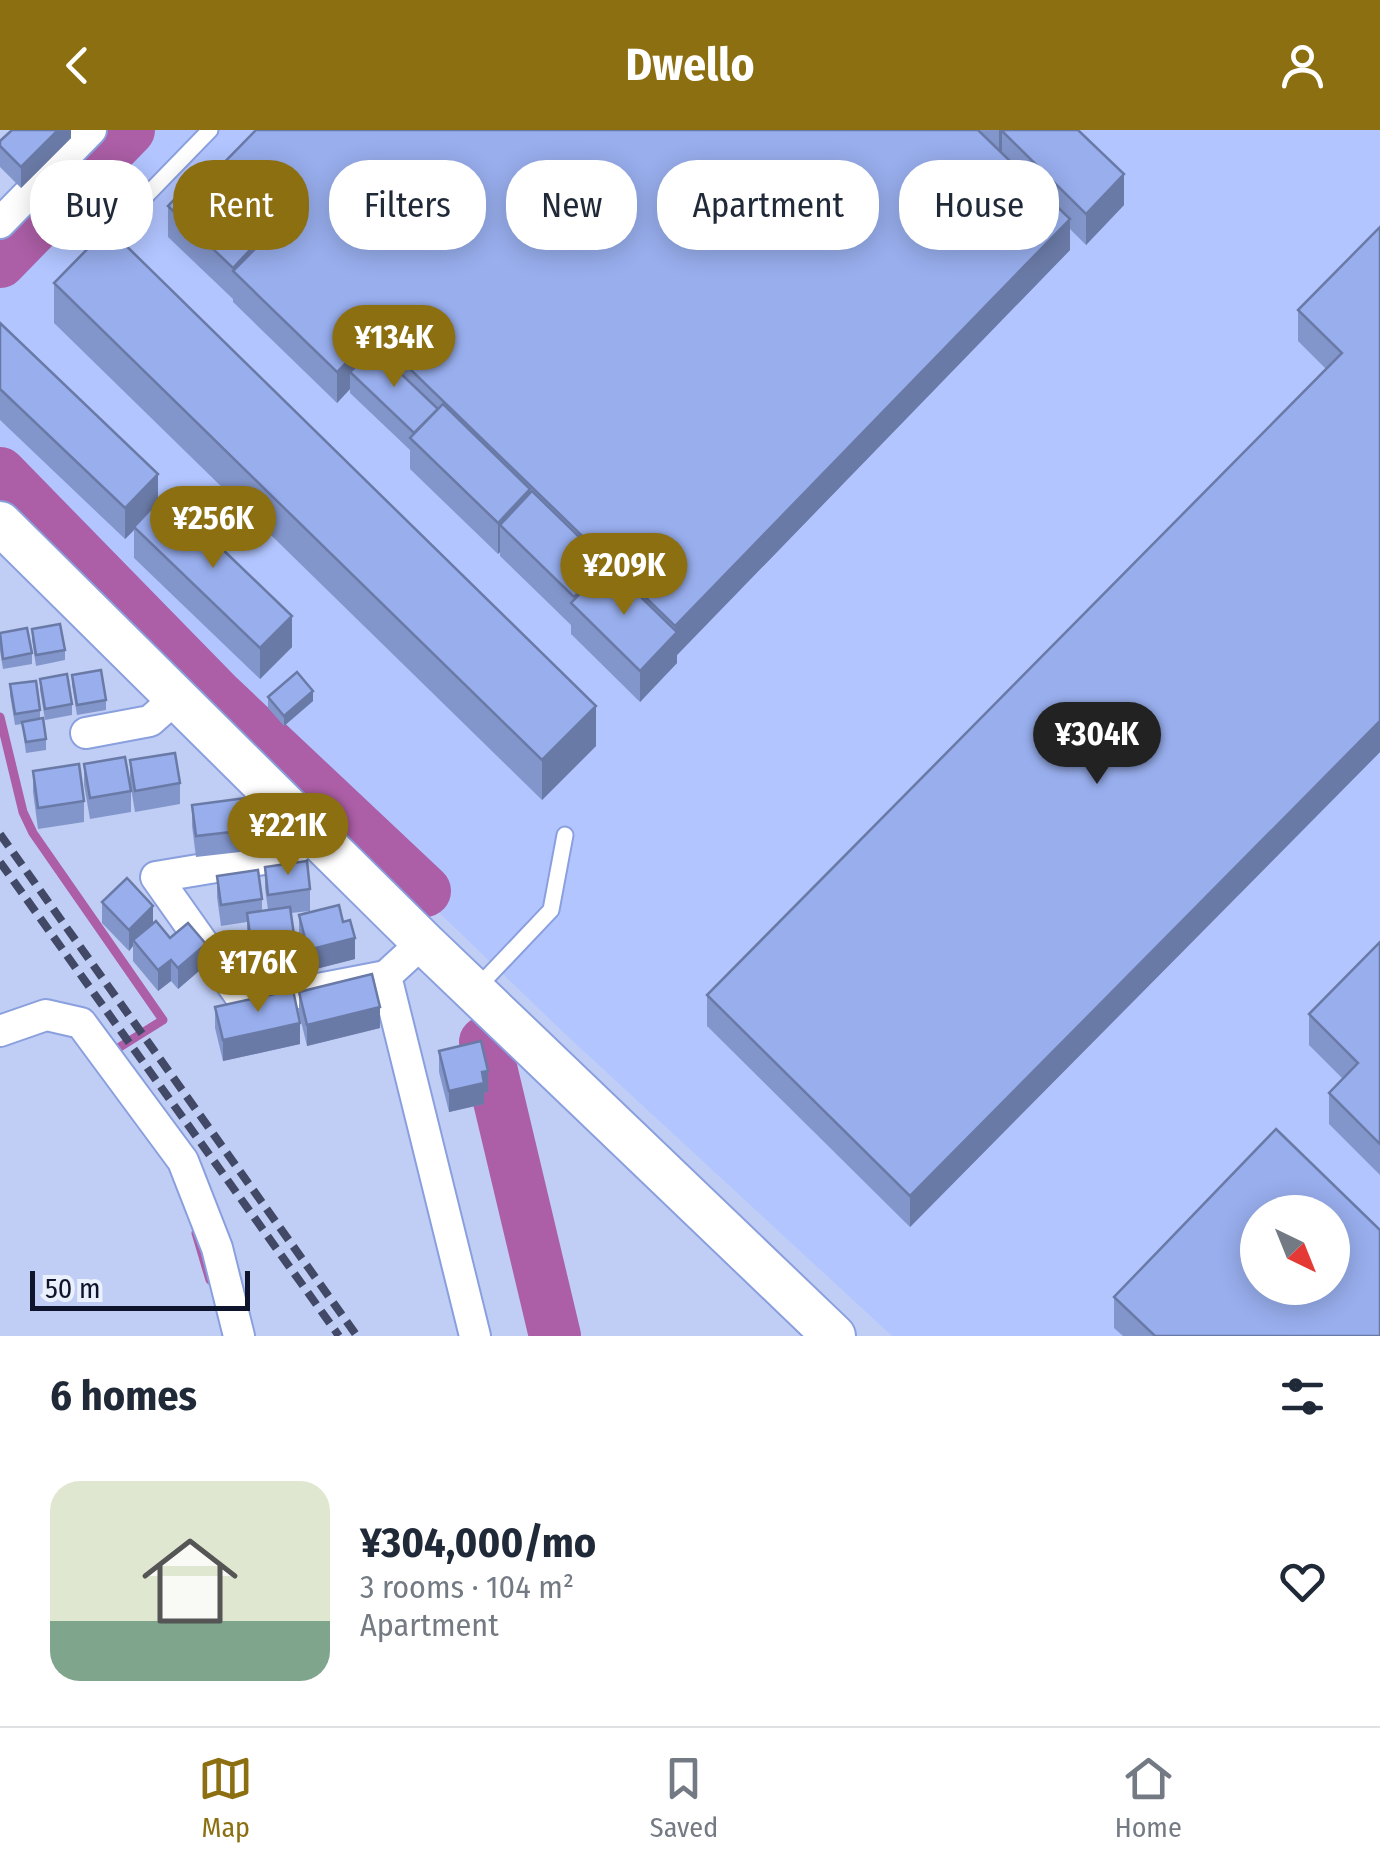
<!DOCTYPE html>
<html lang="en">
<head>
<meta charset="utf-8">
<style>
	body { margin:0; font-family:"Fira Sans Condensed",sans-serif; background:#f6f6f7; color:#1f2937; height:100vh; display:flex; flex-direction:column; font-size:38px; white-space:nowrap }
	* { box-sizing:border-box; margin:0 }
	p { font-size:32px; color:#747a83 }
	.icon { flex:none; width:55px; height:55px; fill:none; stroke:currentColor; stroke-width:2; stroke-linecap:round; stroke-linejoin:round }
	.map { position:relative; height:1206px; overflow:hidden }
	.sheet { display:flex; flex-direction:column; background:#fff; flex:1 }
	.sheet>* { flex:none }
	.top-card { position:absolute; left:30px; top:30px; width:1320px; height:90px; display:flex; gap:20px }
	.needle { width:65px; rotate:137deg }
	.tools { position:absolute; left:1240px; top:1065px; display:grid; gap:20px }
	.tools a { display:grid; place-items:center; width:110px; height:110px; border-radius:50%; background:#fff; box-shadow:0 5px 25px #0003; font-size:50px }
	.scale { position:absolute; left:30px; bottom:25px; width:220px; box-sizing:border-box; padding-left:10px; border:5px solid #0e142c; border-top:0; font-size:28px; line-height:35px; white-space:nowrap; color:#0e142c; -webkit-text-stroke:8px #ebf0fd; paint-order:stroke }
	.price { position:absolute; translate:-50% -85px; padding:0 22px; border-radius:35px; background:#8c6f11; color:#fff; font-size:32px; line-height:65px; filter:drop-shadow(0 2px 5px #0008) }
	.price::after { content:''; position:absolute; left:50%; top:60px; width:30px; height:22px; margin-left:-15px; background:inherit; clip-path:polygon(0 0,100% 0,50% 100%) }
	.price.active { background:#222; color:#fff }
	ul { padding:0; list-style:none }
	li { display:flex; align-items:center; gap:30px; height:250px; padding:0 50px }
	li+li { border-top:2px solid #e0e1e3 }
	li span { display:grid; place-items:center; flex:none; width:280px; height:200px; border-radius:30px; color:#555 }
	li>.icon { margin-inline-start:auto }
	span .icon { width:120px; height:120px; fill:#fffc; stroke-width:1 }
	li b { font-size:42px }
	h2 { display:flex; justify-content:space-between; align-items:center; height:120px; padding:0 50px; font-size:42px }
	.tag { padding:0 35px; border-radius:40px; background:#fff; box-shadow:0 5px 25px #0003; font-size:35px; line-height:90px }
	.tag.active { background:#8c6f11; color:#fff }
	header { display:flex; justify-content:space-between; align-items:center; height:130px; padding:0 50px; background:#8c6f11; color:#fff; font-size:45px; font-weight:700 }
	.tab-bar { display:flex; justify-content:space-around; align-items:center; height:140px; border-top:2px solid #e0e1e3; background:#fff; font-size:28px; color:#747a83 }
	.tab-bar a { display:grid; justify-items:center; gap:5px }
	.tab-bar .active { color:#8c6f11 }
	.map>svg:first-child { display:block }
</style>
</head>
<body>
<header><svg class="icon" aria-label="back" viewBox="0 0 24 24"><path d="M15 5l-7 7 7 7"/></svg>Dwello<svg class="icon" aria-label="person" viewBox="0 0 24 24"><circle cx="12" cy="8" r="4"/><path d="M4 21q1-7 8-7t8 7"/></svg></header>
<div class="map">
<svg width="1380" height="1206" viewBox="0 0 1380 1206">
	<rect width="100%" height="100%" fill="#c0cef5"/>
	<path fill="#b2c5ff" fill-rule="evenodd" d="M148,0h1232v1206h-488l-329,-304 -139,-134 7,-9 -431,-426v-181zM1258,1082h74v76h-74z"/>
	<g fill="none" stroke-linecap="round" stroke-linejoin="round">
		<g stroke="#ac5ea6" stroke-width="9">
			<path d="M32,386l5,-6"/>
			<path d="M0,587l23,95 10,21 130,187 -48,30 3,3"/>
			<path d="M196,1103l14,47"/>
		</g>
		<g stroke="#ac5ea6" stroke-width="52">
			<path d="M0,132l129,-132"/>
			<path d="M0,343l217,222 208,196"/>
			<path d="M485,912l70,294"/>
		</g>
		<g stroke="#8a9fdd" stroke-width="19">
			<g id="lane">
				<path d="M107,106l103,-106"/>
				<path d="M477,858l74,-78 14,-75"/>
			</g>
		</g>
		<g stroke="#8a9fdd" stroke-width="34">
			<g id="street">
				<path d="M0,93l91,-93"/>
				<path d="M86,603l64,-12 26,-23"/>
				<path d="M313,704l-25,21 -132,22 89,126 141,-27"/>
				<path d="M423,812l-37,34 89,360"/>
				<path d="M0,901l46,-16 35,8 102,138 34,87 22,88"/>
			</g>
		</g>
		<g stroke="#8a9fdd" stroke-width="46">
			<path id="secondary" d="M0,393l423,419 411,394"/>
		</g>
		<use href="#lane" stroke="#fff" stroke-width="15"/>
		<use href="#street" stroke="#fff" stroke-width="30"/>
		<use href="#secondary" stroke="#fff" stroke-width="42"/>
		<g stroke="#414966" stroke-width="8" stroke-dasharray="15 8" stroke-linecap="butt">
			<path d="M0,704l357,502"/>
			<path d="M0,732l339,474"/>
		</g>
	</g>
	<g fill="#8396cc">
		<path d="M71,0v8l-50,50 -21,-21v-26z"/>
		<path d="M256,0h822l46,75 -38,40 -16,-16v21l-393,405v8l-37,39 -69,-68v-9l-71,-69v-4l-2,2 -88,-85v-19l-60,-57v-4l-13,14 -104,-101v-3l-65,-62v-31l43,-26v-4z"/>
		<path d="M1380,97v525l-470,475 -203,-201v-31l619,-626 -28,-28v-31z"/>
		<path d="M54,153l542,463 -54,54 -488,-477z"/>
		<path d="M0,193l158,179 134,145 -32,32 -126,-121v-28l-9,9 -125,-119z"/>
		<path d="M32,499l33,21v10l-29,6 -4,-26z"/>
		<path d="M0,503l32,20v11l-29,5 -3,-18z"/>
		<path d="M72,545l34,25v10l-29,5 -5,-30z"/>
		<path d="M40,549l32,25v11l-27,5 -5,-30z"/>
		<path d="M10,554l30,26v9l6,20v11l-20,3 -4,-29 -7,1 -5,-30z"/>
		<path d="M268,567l45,4 -29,25 -16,-18z"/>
		<path d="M130,630l50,23v21l-45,8 -5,-30z"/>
		<path d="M84,634l47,27v21l-41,7 -6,-34z"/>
		<path d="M33,641l51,30v21l-46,7 -5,-37z"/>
		<path d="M192,675l57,25v21l-53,6 -4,-31z"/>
		<path d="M265,737l45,22v22l-19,2 5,36v21l-43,7 -6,-42v-13l-26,4 -4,-29v-21l45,23v12l6,-1 -3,-22z"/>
		<path d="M102,772l51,22 53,41 -28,24 -7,-8 -13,10 -25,-30v-15l-4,5 -27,-28z"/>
		<path d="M299,785l56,44 -47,12 -9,-35z"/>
		<path d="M1380,812v233l-51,-51v-31l14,-14 -34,-34v-31z"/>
		<path d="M299,862l81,36 -73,18 -8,-33z"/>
		<path d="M215,877l85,37 -77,17 -8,-33z"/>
		<path d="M439,921l49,41 -4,1v11l-35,8 -10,-40z"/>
		<path d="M1114,1167l266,39h-257l-9,-8z"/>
	</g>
	<g fill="#6a7aa6">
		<path d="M58,0h13v8l-50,50v-21z"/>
		<path d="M999,0h29l-26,1v27l-3,2z"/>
		<path d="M1124,44v31l-38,40v-31z"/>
		<path d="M1070,89v31l-393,405v8l-37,39v-31l35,-36v-9z"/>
		<path d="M266,103v31l-33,7v28v-31z"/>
		<path d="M374,204v31l-24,7v17l-13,14v-31z"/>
		<path d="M158,344v31l-24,22v3l-9,9v-31z"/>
		<path d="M530,359v31l-30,5v27l-2,2v-31z"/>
		<path d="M606,433v31l-32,12v-9z"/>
		<path d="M292,486v31l-32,32v-31z"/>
		<path d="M313,561v10l-29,25v-10z"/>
		<path d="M596,576v40l-54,54v-40z"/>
		<path d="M1380,591v31l-470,475v-31z"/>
		<path d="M153,776v21l-20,13v6l-4,5v-21z"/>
		<path d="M355,808v21l-47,12v-21z"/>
		<path d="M206,814v21l-28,24v-21z"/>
		<path d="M171,830v21l-13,10v-21z"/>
		<path d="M380,877v21l-73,18v-21z"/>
		<path d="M300,893v21l-77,17v-21z"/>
		<path d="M488,941v21l-4,1v11l-35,8v-21l33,-19z"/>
	</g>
	<g fill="#98aeed" stroke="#6a7aa6" stroke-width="2.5" fill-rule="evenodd">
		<path d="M12,0h46l-37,37 -21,-21v-5z"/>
		<path d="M256,0h722l92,89 -395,407 -301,-292 -37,38 -104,-101 37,-37 -59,-58z"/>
		<path d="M1003,0h75l46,44 -38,40 -84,-83z"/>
		<path d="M202,41l64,62 -33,35 -65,-62z"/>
		<path d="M1380,97v494l-470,475 -203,-201 635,-642 -44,-43z"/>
		<path d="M108,98l488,478 -54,54 -488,-477z"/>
		<path d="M0,193l158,151 -33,34 -125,-119z"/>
		<path d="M374,218l64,61 -24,24 -64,-61z"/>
		<path d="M443,274l87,85 -32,34 -88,-85z"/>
		<path d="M532,361l74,72 -32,34 -74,-72z"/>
		<path d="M165,364l127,122 -32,32 -126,-121z"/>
		<path d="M608,435l69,67 -37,39 -69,-68z"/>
		<path d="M60,494l5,26 -29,5 -4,-26z"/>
		<path d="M27,498l5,25 -29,6 -3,-26z"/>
		<path d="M101,540l5,30 -29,5 -5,-30z"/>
		<path d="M297,542l16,19 -29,25 -16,-19z"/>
		<path d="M67,544l5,30 -27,5 -5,-30z"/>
		<path d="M36,551l4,29 -25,4 -5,-30z"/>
		<path d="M43,588l3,21 -20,3 -4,-20z"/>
		<path d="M175,623l5,30 -45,8 -5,-31z"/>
		<path d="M125,627l6,34 -41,7 -6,-34z"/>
		<path d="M79,634l5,37 -46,7 -5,-37z"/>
		<path d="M246,668l3,32 -53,6 -4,-31z"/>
		<path d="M307,731l3,28 -42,6 -3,-28z"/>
		<path d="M258,740l4,29 -41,6 -4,-29z"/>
		<path d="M127,748l26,28 -24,24 -27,-28z"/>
		<path d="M339,775l4,17 7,-2 5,18 -47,12 -9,-35z"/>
		<path d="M290,777l6,42 -43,7 -6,-43z"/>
		<path d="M156,791l14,17 18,-15 18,21 -28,24 -7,-8 -13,10 -25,-30z"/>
		<path d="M1380,812v202l-51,-51 29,-30 -49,-49z"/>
		<path d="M372,844l8,33 -73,18 -8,-33z"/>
		<path d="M293,860l7,33 -77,17 -8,-33z"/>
		<path d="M481,911l7,30 -6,1 2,11 -35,8 -10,-40z"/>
		<path d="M1276,999l104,101v106h-225l-41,-39zM1258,1082h74v76h-74z"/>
	</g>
</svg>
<div class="tools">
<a><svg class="needle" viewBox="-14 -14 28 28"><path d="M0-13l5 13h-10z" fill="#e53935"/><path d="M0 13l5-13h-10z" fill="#747a83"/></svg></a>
</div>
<div class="scale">50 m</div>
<b class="price" style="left:394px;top:260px">¥134K</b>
<b class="price" style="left:213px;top:441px">¥256K</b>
<b class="price" style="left:624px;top:488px">¥209K</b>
<b class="price active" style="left:1097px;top:657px">¥304K</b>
<b class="price" style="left:288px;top:748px">¥221K</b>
<b class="price" style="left:258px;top:885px">¥176K</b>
<div class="top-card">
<a class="tag">Buy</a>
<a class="tag active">Rent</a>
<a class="tag">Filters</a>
<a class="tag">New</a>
<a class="tag">Apartment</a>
<a class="tag">House</a>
</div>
</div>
<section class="sheet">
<h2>6 homes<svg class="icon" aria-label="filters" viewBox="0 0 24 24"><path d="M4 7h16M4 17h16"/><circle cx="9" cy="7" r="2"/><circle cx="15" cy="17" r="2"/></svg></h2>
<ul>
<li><span style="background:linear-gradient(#dfe7d0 70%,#7fa58c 0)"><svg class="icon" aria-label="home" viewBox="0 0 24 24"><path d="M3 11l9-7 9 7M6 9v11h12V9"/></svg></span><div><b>¥304,000/mo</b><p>3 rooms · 104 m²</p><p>Apartment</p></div><svg class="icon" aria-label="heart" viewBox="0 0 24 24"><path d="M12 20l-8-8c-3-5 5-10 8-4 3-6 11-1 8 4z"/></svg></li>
</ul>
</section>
<nav class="tab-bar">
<a class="active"><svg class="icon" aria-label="map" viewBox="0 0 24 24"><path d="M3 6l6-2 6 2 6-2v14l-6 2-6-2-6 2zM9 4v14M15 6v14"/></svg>Map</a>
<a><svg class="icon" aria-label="saved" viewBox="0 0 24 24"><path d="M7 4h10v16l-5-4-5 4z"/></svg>Saved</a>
<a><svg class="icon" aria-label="home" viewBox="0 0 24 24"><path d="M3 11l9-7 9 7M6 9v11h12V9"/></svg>Home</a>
</nav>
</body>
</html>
